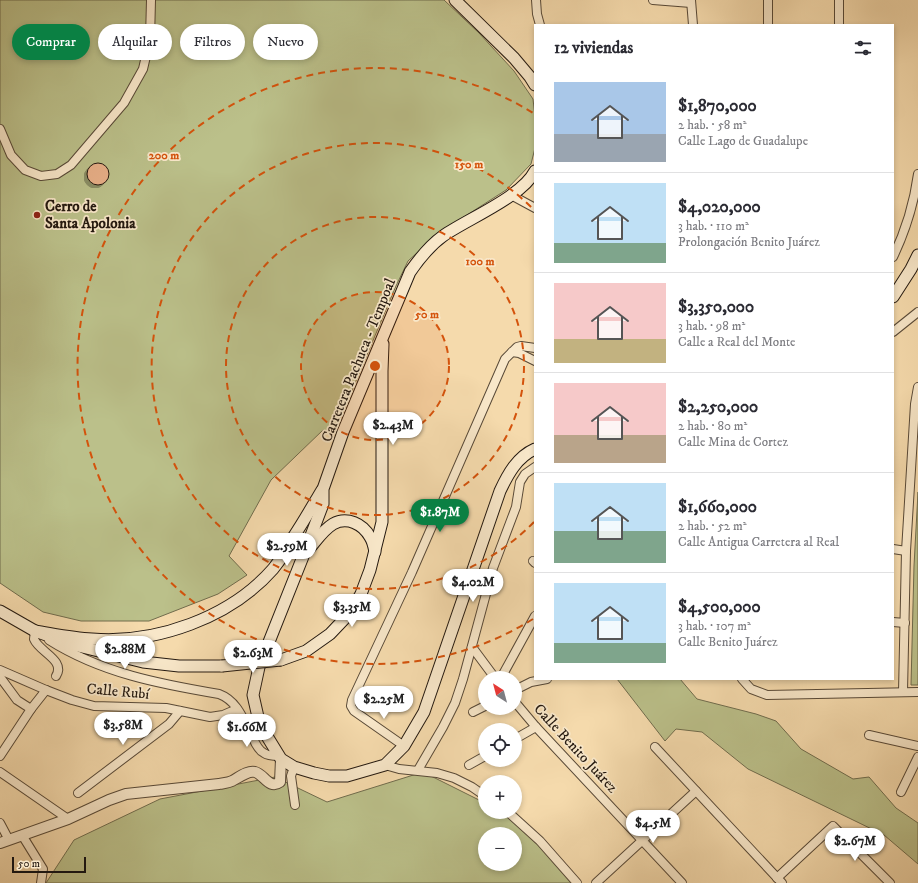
<!DOCTYPE html>
<html lang="es">
<head>
<meta charset="utf-8">
<style>
	body { margin:0; font-family:"IM FELL DW Pica",serif; background:#f7f7f7; color:#2b2b33; height:100vh; display:flex; flex-direction:column; font-size:15px; white-space:nowrap }
	* { box-sizing:border-box; margin:0 }
	p { font-size:13px; color:#7c7c81 }
	.icon { flex:none; width:22px; height:22px; fill:none; stroke:currentColor; stroke-width:2; stroke-linecap:round; stroke-linejoin:round }
	.map { position:relative; flex:1; overflow:hidden }
	.panel { position:absolute; left:534px; top:24px; width:360px; height:656px; display:flex; flex-direction:column; background:#fff; border-radius:0px; box-shadow:0 2px 6px #0003 }
	.panel>* { flex:none }
	.hud { position:absolute; left:12px; top:24px; width:380px; height:36px; display:flex; gap:8px }
	.needle { width:26px; rotate:324deg }
	.tools { position:absolute; left:478px; top:671px; display:grid; gap:8px }
	.tools a { display:grid; place-items:center; width:44px; height:44px; border-radius:50%; background:#fff; box-shadow:0 2px 6px #0003; font-size:20px }
	.scale { position:absolute; left:12px; bottom:10px; width:74px; box-sizing:border-box; padding-left:4px; border:2px solid #241910; border-top:0; font-size:11px; line-height:14px; white-space:nowrap; color:#241910; -webkit-text-stroke:3px #f8e7c9; paint-order:stroke }
	.price { position:absolute; translate:-50% -34px; padding:0 9px; border-radius:14px; background:#fff; color:#222; font-size:13px; line-height:26px; filter:drop-shadow(0 1px 2px #0008) }
	.price::after { content:''; position:absolute; left:50%; top:24px; width:12px; height:9px; margin-left:-6px; background:inherit; clip-path:polygon(0 0,100% 0,50% 100%) }
	.price.on { background:#0b8043; color:#fff }
	ul { padding:0; list-style:none }
	li { display:flex; align-items:center; gap:12px; height:100px; padding:0 20px }
	li+li { border-top:1px solid #e1e1e2 }
	li span { display:grid; place-items:center; flex:none; width:112px; height:80px; border-radius:0px; color:#555 }
	li>.icon { margin-inline-start:auto }
	span .icon { width:48px; height:48px; fill:#fffc; stroke-width:1 }
	li b { font-size:17px }
	h2 { display:flex; justify-content:space-between; align-items:center; height:48px; padding:0 20px; font-size:17px }
	.chip { padding:0 14px; border-radius:18px; background:#fff; box-shadow:0 2px 6px #0003; font-size:14px; line-height:36px }
	.chip.on { background:#0b8043; color:#fff }
	.map>svg:first-child { display:block }
</style>
</head>
<body>
<div class="map">
<svg width="918" height="883" viewBox="0 0 918 883">
	<defs>
		<filter id="shadow"><feDropShadow dx="-3" dy="3" stdDeviation="0" flood-color="#0004"/></filter>
	</defs>
	<rect width="100%" height="100%" fill="#f5daac"/>
	<filter id="stains"><feTurbulence type="fractalNoise" baseFrequency=".005" numOctaves="4"/><feColorMatrix values="0 0 0 0 .2 0 0 0 0 .09 0 0 0 0 .02 0 0 0 .5 -.17"/></filter>
	<radialGradient id="worn" r=".72"><stop offset=".6" stop-color="#630" stop-opacity="0"/><stop offset="1" stop-color="#630" stop-opacity=".3"/></radialGradient>
	<g fill="#bbc08a" stroke="#706c4d" fill-rule="evenodd">
		<path d="M0,0h444l35,33 35,38 19,28 2,18v31l-4,16 -25,26 -67,43 -31,28 -12,25 -62,147 -11,-3 -52,50 -42,76 18,19 -29,19 -69,27h-68l-38,-9 -43,-29z"/>
		<path d="M918,492v193h-7l3,-119z"/>
		<path d="M617,679h63l17,20 59,15 20,7 25,28 52,30 16,-2 27,31 22,15v41l-34,-29 -136,-66 -46,-37 -26,-3 -11,12z"/>
		<path d="M423,772l62,31v9h18l3,2 60,55 10,14h-530l28,-43 86,-41 115,-22 52,25zM485,834h30v30h-30z"/>
	</g>
	<circle fill="#e7af88" stroke="#241910" filter="url(#shadow)" cx="98" cy="174" r="11"/>
	<g fill="none" stroke-linecap="round" stroke-linejoin="round">
		<g stroke="#584937" stroke-width="10">
			<g id="minor">
				<path d="M536,0l1,14 3,11"/>
				<path d="M653,0l38,3"/>
				<path d="M691,0l2,25"/>
				<path d="M839,0v25"/>
				<path d="M768,25v-25"/>
				<path d="M0,129l11,26 14,15 16,6 16,-2 14,-9 53,-62 19,-34 7,-30 1,-39"/>
				<path d="M511,195l24,13"/>
				<path d="M893,257c13,-27 21,-53 25,-83"/>
				<path d="M893,332l25,-20"/>
				<path d="M512,352l7,1 16,8"/>
				<path d="M893,549l13,2"/>
				<path d="M533,561l2,2"/>
				<path d="M893,622l12,1"/>
				<path d="M40,634l-5,-3 -1,8c5,13 32,21 22,37"/>
				<path d="M49,640c52,33 111,44 170,54 19,7 25,27 34,44 2,5 5,12 11,15 4,3 10,3 15,3"/>
				<path d="M472,647l23,31"/>
				<path d="M0,670l46,20 26,10 22,6 72,2 44,9 13,-2 14,-6"/>
				<path d="M0,677l17,23 14,9"/>
				<path d="M501,678l34,-62"/>
				<path d="M742,679l9,10 16,6 151,-3"/>
				<path d="M515,690l16,-8 16,-3"/>
				<path d="M903,692l3,-141 9,-147 3,-17"/>
				<path d="M515,702l21,25 146,156"/>
				<path d="M473,712l12,-6"/>
				<path d="M869,735l49,11"/>
				<path d="M515,739l21,-12"/>
				<path d="M404,746l-50,-35 -3,-5 1,-6 60,-128 93,-213 12,-12 4,-1 14,2"/>
				<path d="M655,747l127,136"/>
				<path d="M0,756l31,-47 15,-19"/>
				<path d="M385,765l14,4 38,4 17,5 18,9 13,9"/>
				<path d="M469,765l16,-9"/>
				<path d="M294,767l-3,9 4,29"/>
				<path d="M418,770l25,-43 12,-24 8,-24 30,-111 23,-61 4,-25 5,-8 10,-7"/>
				<path d="M0,772l68,47"/>
				<path d="M901,792l17,-35"/>
				<path d="M78,793l91,-69 11,-13"/>
				<path d="M508,812l32,29 37,42"/>
				<path d="M0,823l9,17"/>
				<path d="M22,835l21,34 -2,14"/>
				<path d="M777,878l56,-52 57,57"/>
				<path d="M596,883l100,-92"/>
			</g>
		</g>
		<g stroke="#584937" stroke-width="12">
			<path id="tertiary" d="M0,843l68,-24 41,-19 17,-6 93,-10c4,-1 9,-1 13,-3 6,-3 16,-11 23,-9 9,2 14,18 25,10l1,-23"/>
		</g>
		<g stroke="#241910" stroke-width="13">
			<g id="secondary">
				<path d="M455,0l59,58 16,19 5,8"/>
				<path d="M535,171c-13,26 -68,48 -92,65 -14,10 -24,23 -33,36l-67,160 -20,57v15l-19,50 -45,113 -6,28 5,22 7,16 16,26 13,8 20,6 15,3h18l38,-11 19,-19 20,-34 76,-221c8,-17 17,-34 35,-42"/>
				<path d="M893,297l18,-28 7,-14"/>
				<path d="M309,549c7,-8 14,-19 24,-25 14,-8 30,0 37,13 3,4 4,10 5,15"/>
				<path d="M0,611l35,20 39,14 69,17 36,4h43"/>
				<path d="M35,631c19,3 38,7 57,8 64,5 138,-21 181,-70 8,-10 15,-21 21,-33 10,-15 19,-31 28,-46"/>
				<path d="M281,660l25,-9 24,-17 20,-21 11,-19 9,-24 12,-48v-151l1,-27"/>
			</g>
		</g>
		<use href="#minor" stroke="#f8e7c9" stroke-width="8"/>
		<use href="#tertiary" stroke="#f8e7c9" stroke-width="10"/>
		<use href="#secondary" stroke="#f8e7c9" stroke-width="11"/>
		<g stroke="#241910" stroke-width="13" stroke-linecap="butt">
			<path id="secondary-bridge" d="M222,666l59,-6"/>
		</g>
		<use href="#secondary-bridge" stroke="#f8e7c9" stroke-width="11"/>
	</g>
	<circle cx="375" cy="366" r="74" fill="#d4530c" fill-opacity=".12"/>
	<g fill="none" stroke="#d4530c" stroke-width="2" stroke-dasharray="7 5">
		<circle cx="375" cy="366" r="74"/>
		<circle cx="375" cy="366" r="149"/>
		<path d="M534 522A223 223 0 1 1 534 210"/>
		<path d="M533 619A298 298 0 1 1 533 113"/>
	</g>
	<circle fill="#8f2418" stroke="#f8e7c9" stroke-width="1.5" cx="37" cy="215" r="4"/>
	<g text-anchor="middle" stroke-width="3.5" stroke-linejoin="round" paint-order="stroke">
		<g font-size="15" font-weight="bold" fill="#241910" stroke="#f8e7c9" text-anchor="start">
			<text x="45" y="211">Cerro de<tspan x="45" dy="17">Santa Apolonia</tspan></text>
		</g>
		<g font-size="15" fill="#241910" stroke="#f8e7c9">
			<text transform="translate(358 360) rotate(-68)" y="5">Carretera Pachuca - Tempoal</text>
			<text transform="translate(118 691) rotate(5)" y="5">Calle Rubí</text>
			<text transform="translate(576 748) rotate(47)" y="5">Calle Benito Juárez</text>
		</g>
	</g>
	<circle cx="375" cy="366" r="6" fill="#d4530c" stroke="#f8e7c9" stroke-width="2"/>
	<g font-size="12" text-anchor="middle" font-weight="bold" fill="#d4530c" stroke="#f8e7c9" stroke-width="3.5" stroke-linejoin="round" paint-order="stroke">
		<text x="164" y="159">200 m</text>
		<text x="469" y="168">150 m</text>
		<text x="480" y="265">100 m</text>
		<text x="427" y="318">50 m</text>
	</g>
	<rect width="100%" height="100%" filter="url(#stains)"/>
	<rect width="100%" height="100%" fill="url(#worn)"/>
</svg>
<div class="tools">
<a><svg class="needle" viewBox="-14 -14 28 28"><path d="M0-13l5 13h-10z" fill="#e53935"/><path d="M0 13l5-13h-10z" fill="#7c7c81"/></svg></a>
<a><svg class="icon" aria-label="locate" viewBox="0 0 24 24"><circle cx="12" cy="12" r="6"/><path d="M12 2v4M12 18v4M2 12h4M18 12h4"/></svg></a>
<a>+</a>
<a>−</a>
</div>
<div class="scale">50 m</div>
<b class="price" style="left:393px;top:446px">$2.43M</b>
<b class="price on" style="left:440px;top:533px">$1.87M</b>
<b class="price" style="left:287px;top:567px">$2.59M</b>
<b class="price" style="left:473px;top:603px">$4.02M</b>
<b class="price" style="left:352px;top:628px">$3.35M</b>
<b class="price" style="left:125px;top:670px">$2.88M</b>
<b class="price" style="left:253px;top:674px">$2.63M</b>
<b class="price" style="left:384px;top:720px">$2.25M</b>
<b class="price" style="left:123px;top:746px">$3.58M</b>
<b class="price" style="left:247px;top:748px">$1.66M</b>
<b class="price" style="left:653px;top:844px">$4.5M</b>
<b class="price" style="left:855px;top:862px">$2.67M</b>
<div class="hud">
<a class="chip on">Comprar</a>
<a class="chip">Alquilar</a>
<a class="chip">Filtros</a>
<a class="chip">Nuevo</a>
</div>
<section class="panel">
<h2>12 viviendas<svg class="icon" aria-label="filters" viewBox="0 0 24 24"><path d="M4 7h16M4 17h16"/><circle cx="9" cy="7" r="2"/><circle cx="15" cy="17" r="2"/></svg></h2>
<ul>
<li><span style="background:linear-gradient(#a9c7e8 65%,#9aa5b1 0)"><svg class="icon" aria-label="home" viewBox="0 0 24 24"><path d="M3 11l9-7 9 7M6 9v11h12V9"/></svg></span><div><b>$1,870,000</b><p>2 hab. · 58 m²</p><p>Calle Lago de Guadalupe</p></div></li>
<li><span style="background:linear-gradient(#bfe0f5 75%,#7fa58c 0)"><svg class="icon" aria-label="home" viewBox="0 0 24 24"><path d="M3 11l9-7 9 7M6 9v11h12V9"/></svg></span><div><b>$4,020,000</b><p>3 hab. · 110 m²</p><p>Prolongación Benito Juárez</p></div></li>
<li><span style="background:linear-gradient(#f6c9c9 70%,#c2b280 0)"><svg class="icon" aria-label="home" viewBox="0 0 24 24"><path d="M3 11l9-7 9 7M6 9v11h12V9"/></svg></span><div><b>$3,350,000</b><p>3 hab. · 98 m²</p><p>Calle a Real del Monte</p></div></li>
<li><span style="background:linear-gradient(#f6c9c9 65%,#b9a48a 0)"><svg class="icon" aria-label="home" viewBox="0 0 24 24"><path d="M3 11l9-7 9 7M6 9v11h12V9"/></svg></span><div><b>$2,250,000</b><p>2 hab. · 80 m²</p><p>Calle Mina de Cortez</p></div></li>
<li><span style="background:linear-gradient(#bfe0f5 60%,#7fa58c 0)"><svg class="icon" aria-label="home" viewBox="0 0 24 24"><path d="M3 11l9-7 9 7M6 9v11h12V9"/></svg></span><div><b>$1,660,000</b><p>2 hab. · 52 m²</p><p>Calle Antigua Carretera al Real</p></div></li>
<li><span style="background:linear-gradient(#bfe0f5 75%,#7fa58c 0)"><svg class="icon" aria-label="home" viewBox="0 0 24 24"><path d="M3 11l9-7 9 7M6 9v11h12V9"/></svg></span><div><b>$4,500,000</b><p>3 hab. · 107 m²</p><p>Calle Benito Juárez</p></div></li>
</ul>
</section>
</div>
</body>
</html>
